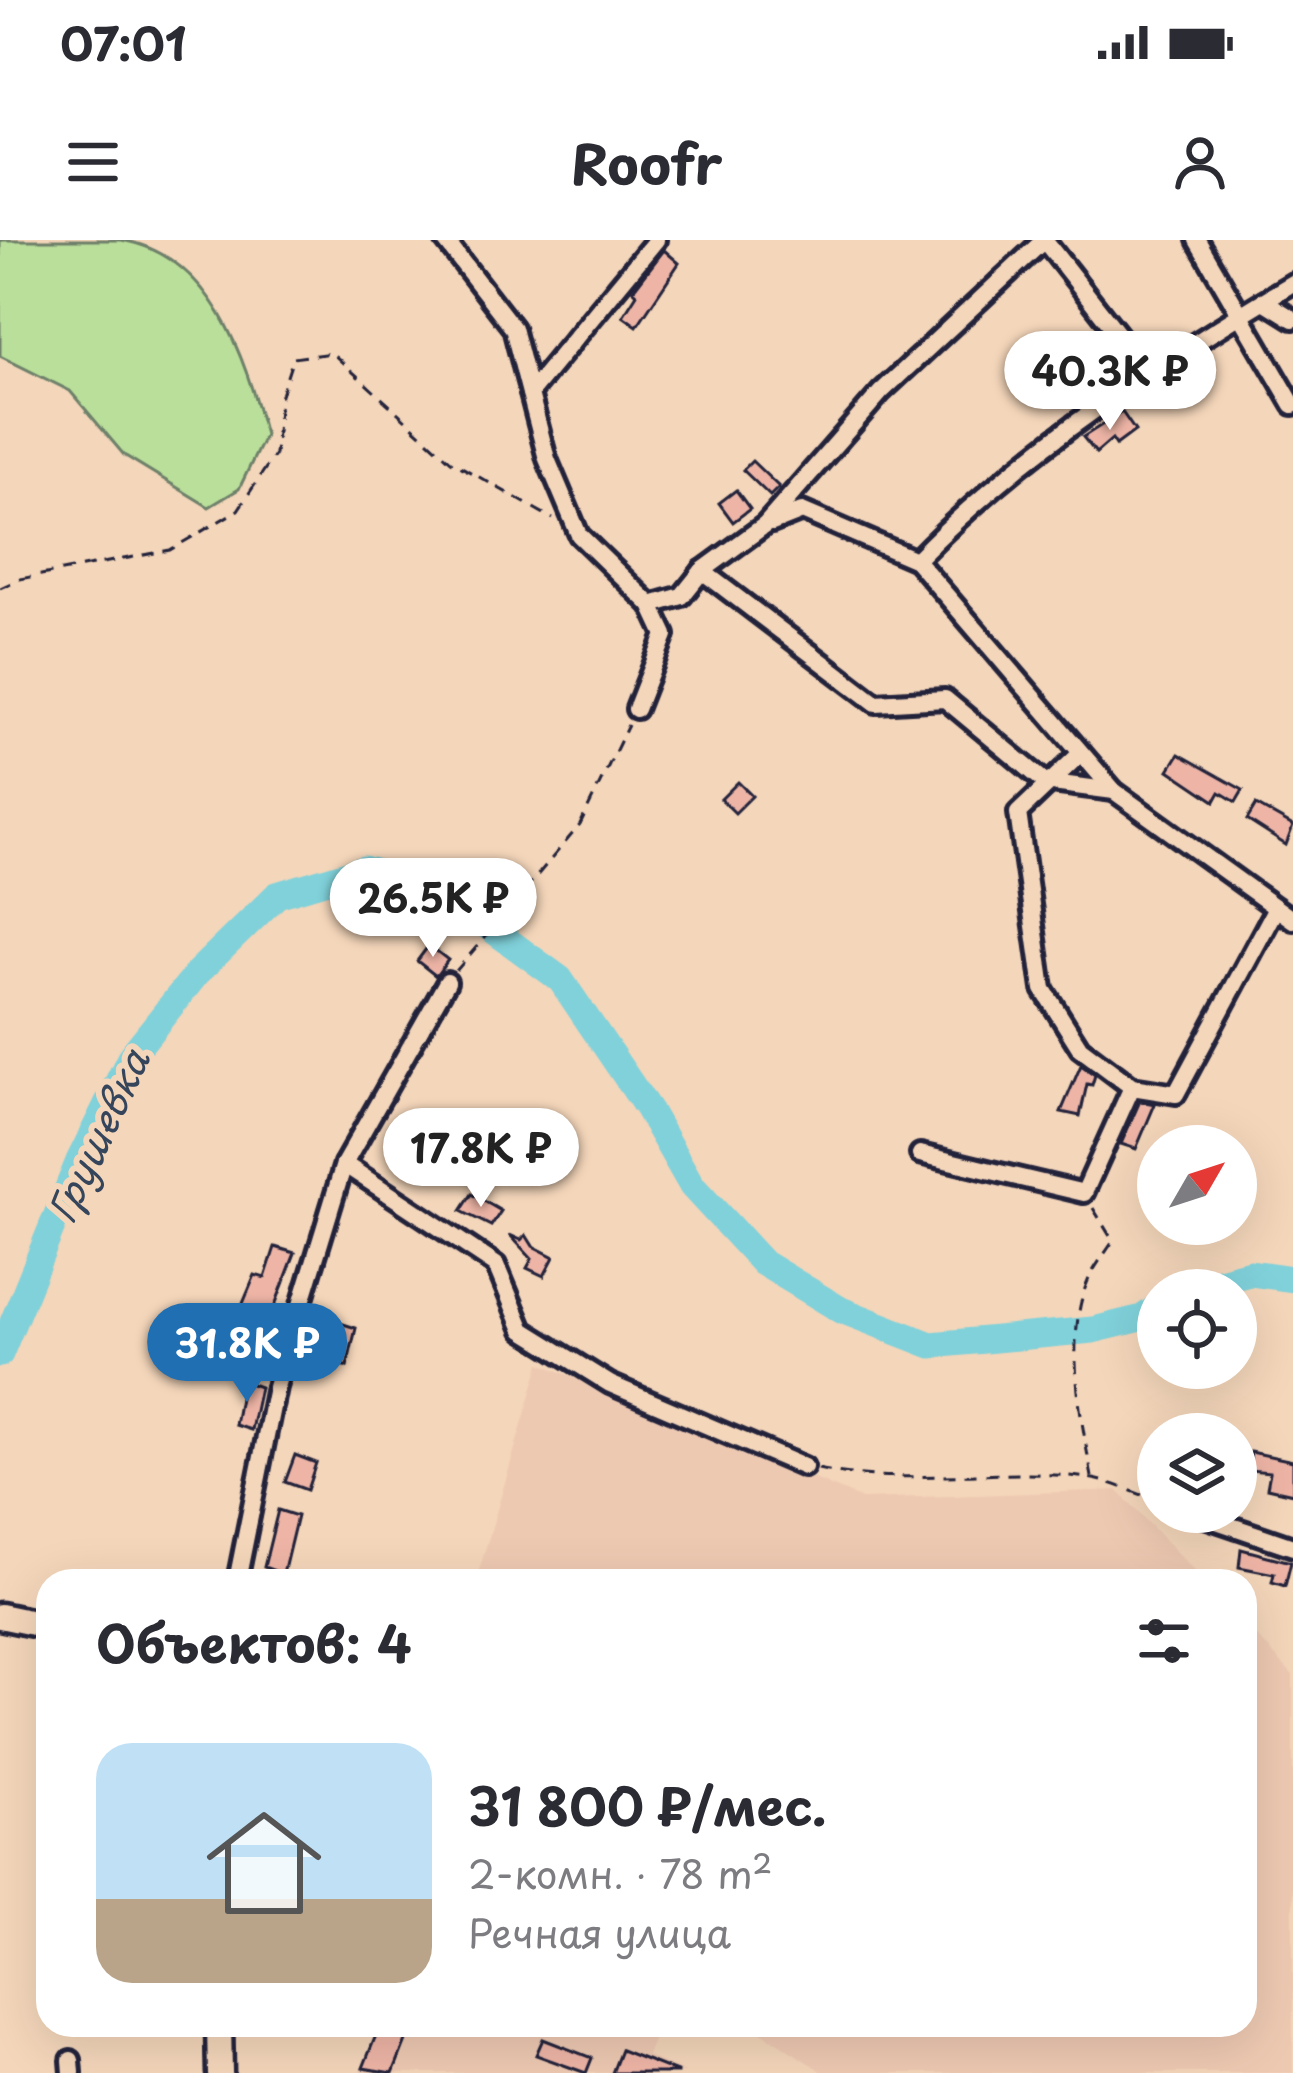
<!DOCTYPE html>
<html lang="ru">
<head>
<meta charset="utf-8">
<style>
	body { margin:0; font-family:"Playpen Sans",sans-serif; background:#f2f2f3; color:#2b2b33; height:100vh; display:flex; flex-direction:column; font-size:45px; white-space:nowrap }
	* { box-sizing:border-box; margin:0 }
	p { font-size:39px; color:#7c7c81 }
	.icon { flex:none; width:66px; height:66px; fill:none; stroke:currentColor; stroke-width:2; stroke-linecap:round; stroke-linejoin:round }
	.map { position:relative; flex:1; overflow:hidden }
	.side { position:absolute; left:36px; top:1329px; width:1221px; height:468px; display:flex; flex-direction:column; background:#fff; border-radius:36px; box-shadow:0 12px 48px #0002 }
	.side>* { flex:none }
	.needle { width:78px; rotate:51deg }
	.buttons { position:absolute; left:1137px; top:885px; display:grid; gap:24px }
	.buttons a { display:grid; place-items:center; width:120px; height:120px; border-radius:50%; background:#fff; box-shadow:0 12px 48px #0002; font-size:60px }
	.price { position:absolute; translate:-50% -102px; padding:0 27px; border-radius:42px; background:#fff; color:#222; font-size:39px; line-height:78px; filter:drop-shadow(0 3px 6px #0008) }
	.price::after { content:''; position:absolute; left:50%; top:72px; width:36px; height:27px; margin-left:-18px; background:inherit; clip-path:polygon(0 0,100% 0,50% 100%) }
	.price.active { background:#1f6fb2; color:#fff }
	ul { padding:0; list-style:none }
	li { display:flex; align-items:center; gap:36px; height:300px; padding:0 60px }
	li+li { border-top:3px solid #e1e1e2 }
	li span { display:grid; place-items:center; flex:none; width:336px; height:240px; border-radius:36px; color:#555 }
	li>.icon { margin-inline-start:auto }
	span .icon { width:144px; height:144px; fill:#fffc; stroke-width:1 }
	li b { font-size:51px }
	h2 { display:flex; justify-content:space-between; align-items:center; height:144px; padding:0 60px; font-size:51px }
	.status { display:flex; justify-content:space-between; align-items:center; height:84px; padding:0 60px; background:#fff; direction:ltr }
	.status svg { height:33px; fill:currentColor }
	header { display:flex; justify-content:space-between; align-items:center; height:156px; padding:0 60px; background:#fff; font-size:54px; font-weight:700 }
	.map>svg:first-child { display:block }
</style>
</head>
<body>
<div class="status"><b>07:01</b><svg viewBox="0 0 49 12"><path d="M0 12V9h3v3zM5 12V6h3v6zM10 12V3h3v9zM15 12V0h3v12zM26 1h20v11H26zM47 4h2v5h-2z"/></svg></div>
<header><svg class="icon" aria-label="menu" viewBox="0 0 24 24"><path d="M4 6h16M4 12h16M4 18h16"/></svg>Roofr<svg class="icon" aria-label="person" viewBox="0 0 24 24"><circle cx="12" cy="8" r="4"/><path d="M4 21q1-7 8-7t8 7"/></svg></header>
<div class="map">
<svg width="1293" height="1833" viewBox="0 0 1293 1833">
	<rect width="100%" height="100%" fill="#f4d6ba"/>
	<filter id="ink" filterUnits="userSpaceOnUse"><feTurbulence type="fractalNoise" baseFrequency=".00833" numOctaves="2"/><feDisplacementMap in="SourceGraphic" scale="24" xChannelSelector="R" yChannelSelector="G"/><feConvolveMatrix kernelMatrix="1 2 1 2 8 2 1 2 1" color-interpolation-filters="sRGB"/></filter>
	<g filter="url(#ink)">
		<g fill="#eec9b2">
			<path d="M540,1123l322,136 255,-9 87,91h-728z"/>
			<path d="M1245,1384l48,51v398h-469l-73,-48h494z"/>
			<path d="M379,1785h279l-11,31 39,17h-321l-5,-2z"/>
		</g>
		<path fill="#badf9a" stroke="#6e806a" stroke-width="3" d="M0,0c38,0 83,0 121,0 91,15 124,117 144,195l-26,54 -30,18 -85,-52 -54,-64 -70,-35z"/>
		<g fill="none" stroke-linecap="round" stroke-linejoin="round">
			<g stroke="#80d1da" stroke-width="27">
				<path d="M1184,1050l66,-17 43,6"/>
				<path d="M0,1114l79,-193 52,-105 67,-84 79,-77 87,-26 73,20 123,90 88,130 44,77 71,77 78,47 90,35 162,-15 49,-12 16,-11"/>
			</g>
		</g>
		<g fill="#eeb5a6" stroke="#22223b" stroke-width="3">
			<path d="M664,10l15,13 -42,63 -14,-10 14,-22 -4,-4z"/>
			<path d="M1105,117l13,14 -28,24 -10,-12z"/>
			<path d="M1122,172l13,19 -19,14 -4,-6 -16,14 -13,-16z"/>
			<path d="M752,221l27,26 -9,9 -27,-26z"/>
			<path d="M736,250l14,19 -17,13 -14,-19z"/>
			<path d="M1179,514l64,36 -7,12 -16,-10 -5,9 -46,-31z"/>
			<path d="M738,542l14,14 -17,17 -14,-14z"/>
			<path d="M1256,565l37,21 -7,19 -39,-25z"/>
			<path d="M429,705l19,15 -12,16 -19,-15z"/>
			<path d="M1081,825l14,10 -3,10 -5,-1 -7,32 -19,-4z"/>
			<path d="M1140,861l15,3 -19,45 -15,-5z"/>
			<path d="M472,954l29,17 -10,15 -30,-15z"/>
			<path d="M510,995l11,5 5,-5 7,11 21,11 -10,19 -17,-8 5,-9z"/>
			<path d="M275,1007l20,6 -34,89 -30,-10 24,-57 10,3z"/>
			<path d="M337,1082l19,6 -9,39 -22,-9z"/>
			<path d="M243,1141l17,6 -9,43 -16,-5z"/>
			<path d="M1251,1212l42,9v33l-26,-6 3,-16 -21,-2z"/>
			<path d="M295,1215l21,8 -9,27 -22,-8z"/>
			<path d="M278,1270l19,6 -14,58 -19,-7z"/>
			<path d="M1241,1309l50,13 -6,24 -13,-4 2,-8 -35,-7z"/>
			<path d="M380,1785h32l-19,48 -30,-5z"/>
			<path d="M543,1799l49,19 -6,15 -50,-18z"/>
			<path d="M621,1810l56,22v1h-65z"/>
		</g>
		<g fill="none" stroke-linecap="round" stroke-linejoin="round">
			<g stroke="#22223b" stroke-width="26">
				<g id="street">
					<path d="M445,0l68,88 34,131 32,76 72,70 14,30 -29,74"/>
					<path d="M1197,0l96,165"/>
					<path d="M1264,61l29,18"/>
					<path d="M530,153l126,-153"/>
					<path d="M772,283l30,-12 114,49 198,231 179,129"/>
					<path d="M916,320c111,-114 242,-196 377,-277"/>
					<path d="M702,331l174,132 69,-4 100,83 69,9"/>
					<path d="M651,365l31,-9 20,-25 63,-46 116,-133 163,-152 102,130"/>
					<path d="M1081,513l-63,60 25,176 37,59 52,39 44,7 100,-186"/>
					<path d="M920,914l164,39 48,-106"/>
					<path d="M344,924l152,101 27,65 87,54 194,83"/>
					<path d="M1190,1272l103,35"/>
					<path d="M237,1341l39,-194 68,-223 103,-182"/>
					<path d="M71,1820l1,13"/>
				</g>
			</g>
			<g stroke="#22223b" stroke-width="33">
				<g id="secondary">
					<path d="M0,1376l48,10"/>
					<path d="M219,1785l1,48"/>
				</g>
			</g>
			<g stroke="#22223b" stroke-width="3" stroke-dasharray="12 9" stroke-linecap="butt">
				<path d="M0,348l20,-9 150,-29 68,-40 37,-56 5,-56 13,-40 39,-5 119,108 102,58"/>
				<path d="M456,731l124,-146 48,-100"/>
				<path d="M818,1229c88,18 180,-3 269,9 24,3 48,15 71,23"/>
				<path d="M1092,1237c-11,-56 -28,-142 -4,-196 6,-14 17,-27 25,-40l-20,-33"/>
			</g>
			<use href="#street" stroke="#f4d6ba" stroke-width="16"/>
			<use href="#secondary" stroke="#f4d6ba" stroke-width="24"/>
		</g>
	</g>
	<g text-anchor="middle" stroke-width="12" stroke-linejoin="round" paint-order="stroke">
		<g font-size="39" font-style="italic" fill="#35455b" stroke="#f4d6ba">
			<text transform="translate(99 896) rotate(-65)" y="14">Грушевка</text>
		</g>
	</g>
</svg>
<div class="buttons">
<a><svg class="needle" viewBox="-14 -14 28 28"><path d="M0-13l5 13h-10z" fill="#e53935"/><path d="M0 13l5-13h-10z" fill="#7c7c81"/></svg></a>
<a><svg class="icon" aria-label="locate" viewBox="0 0 24 24"><circle cx="12" cy="12" r="6"/><path d="M12 2v4M12 18v4M2 12h4M18 12h4"/></svg></a>
<a><svg class="icon" aria-label="layers" viewBox="0 0 24 24"><path d="M12 4l9 5-9 5-9-5zM3 14l9 5 9-5"/></svg></a>
</div>
<b class="price" style="left:1110px;top:193px">40.3K ₽</b>
<b class="price" style="left:433px;top:720px">26.5K ₽</b>
<b class="price" style="left:481px;top:970px">17.8K ₽</b>
<b class="price active" style="left:247px;top:1165px">31.8K ₽</b>
<section class="side">
<h2>Объектов: 4<svg class="icon" aria-label="filters" viewBox="0 0 24 24"><path d="M4 7h16M4 17h16"/><circle cx="9" cy="7" r="2"/><circle cx="15" cy="17" r="2"/></svg></h2>
<ul>
<li><span style="background:linear-gradient(#bfe0f5 65%,#b9a48a 0)"><svg class="icon" aria-label="home" viewBox="0 0 24 24"><path d="M3 11l9-7 9 7M6 9v11h12V9"/></svg></span><div><b>31 800 ₽/мес.</b><p>2-комн. · 78 m²</p><p>Речная улица</p></div></li>
</ul>
</section>
</div>
</body>
</html>
